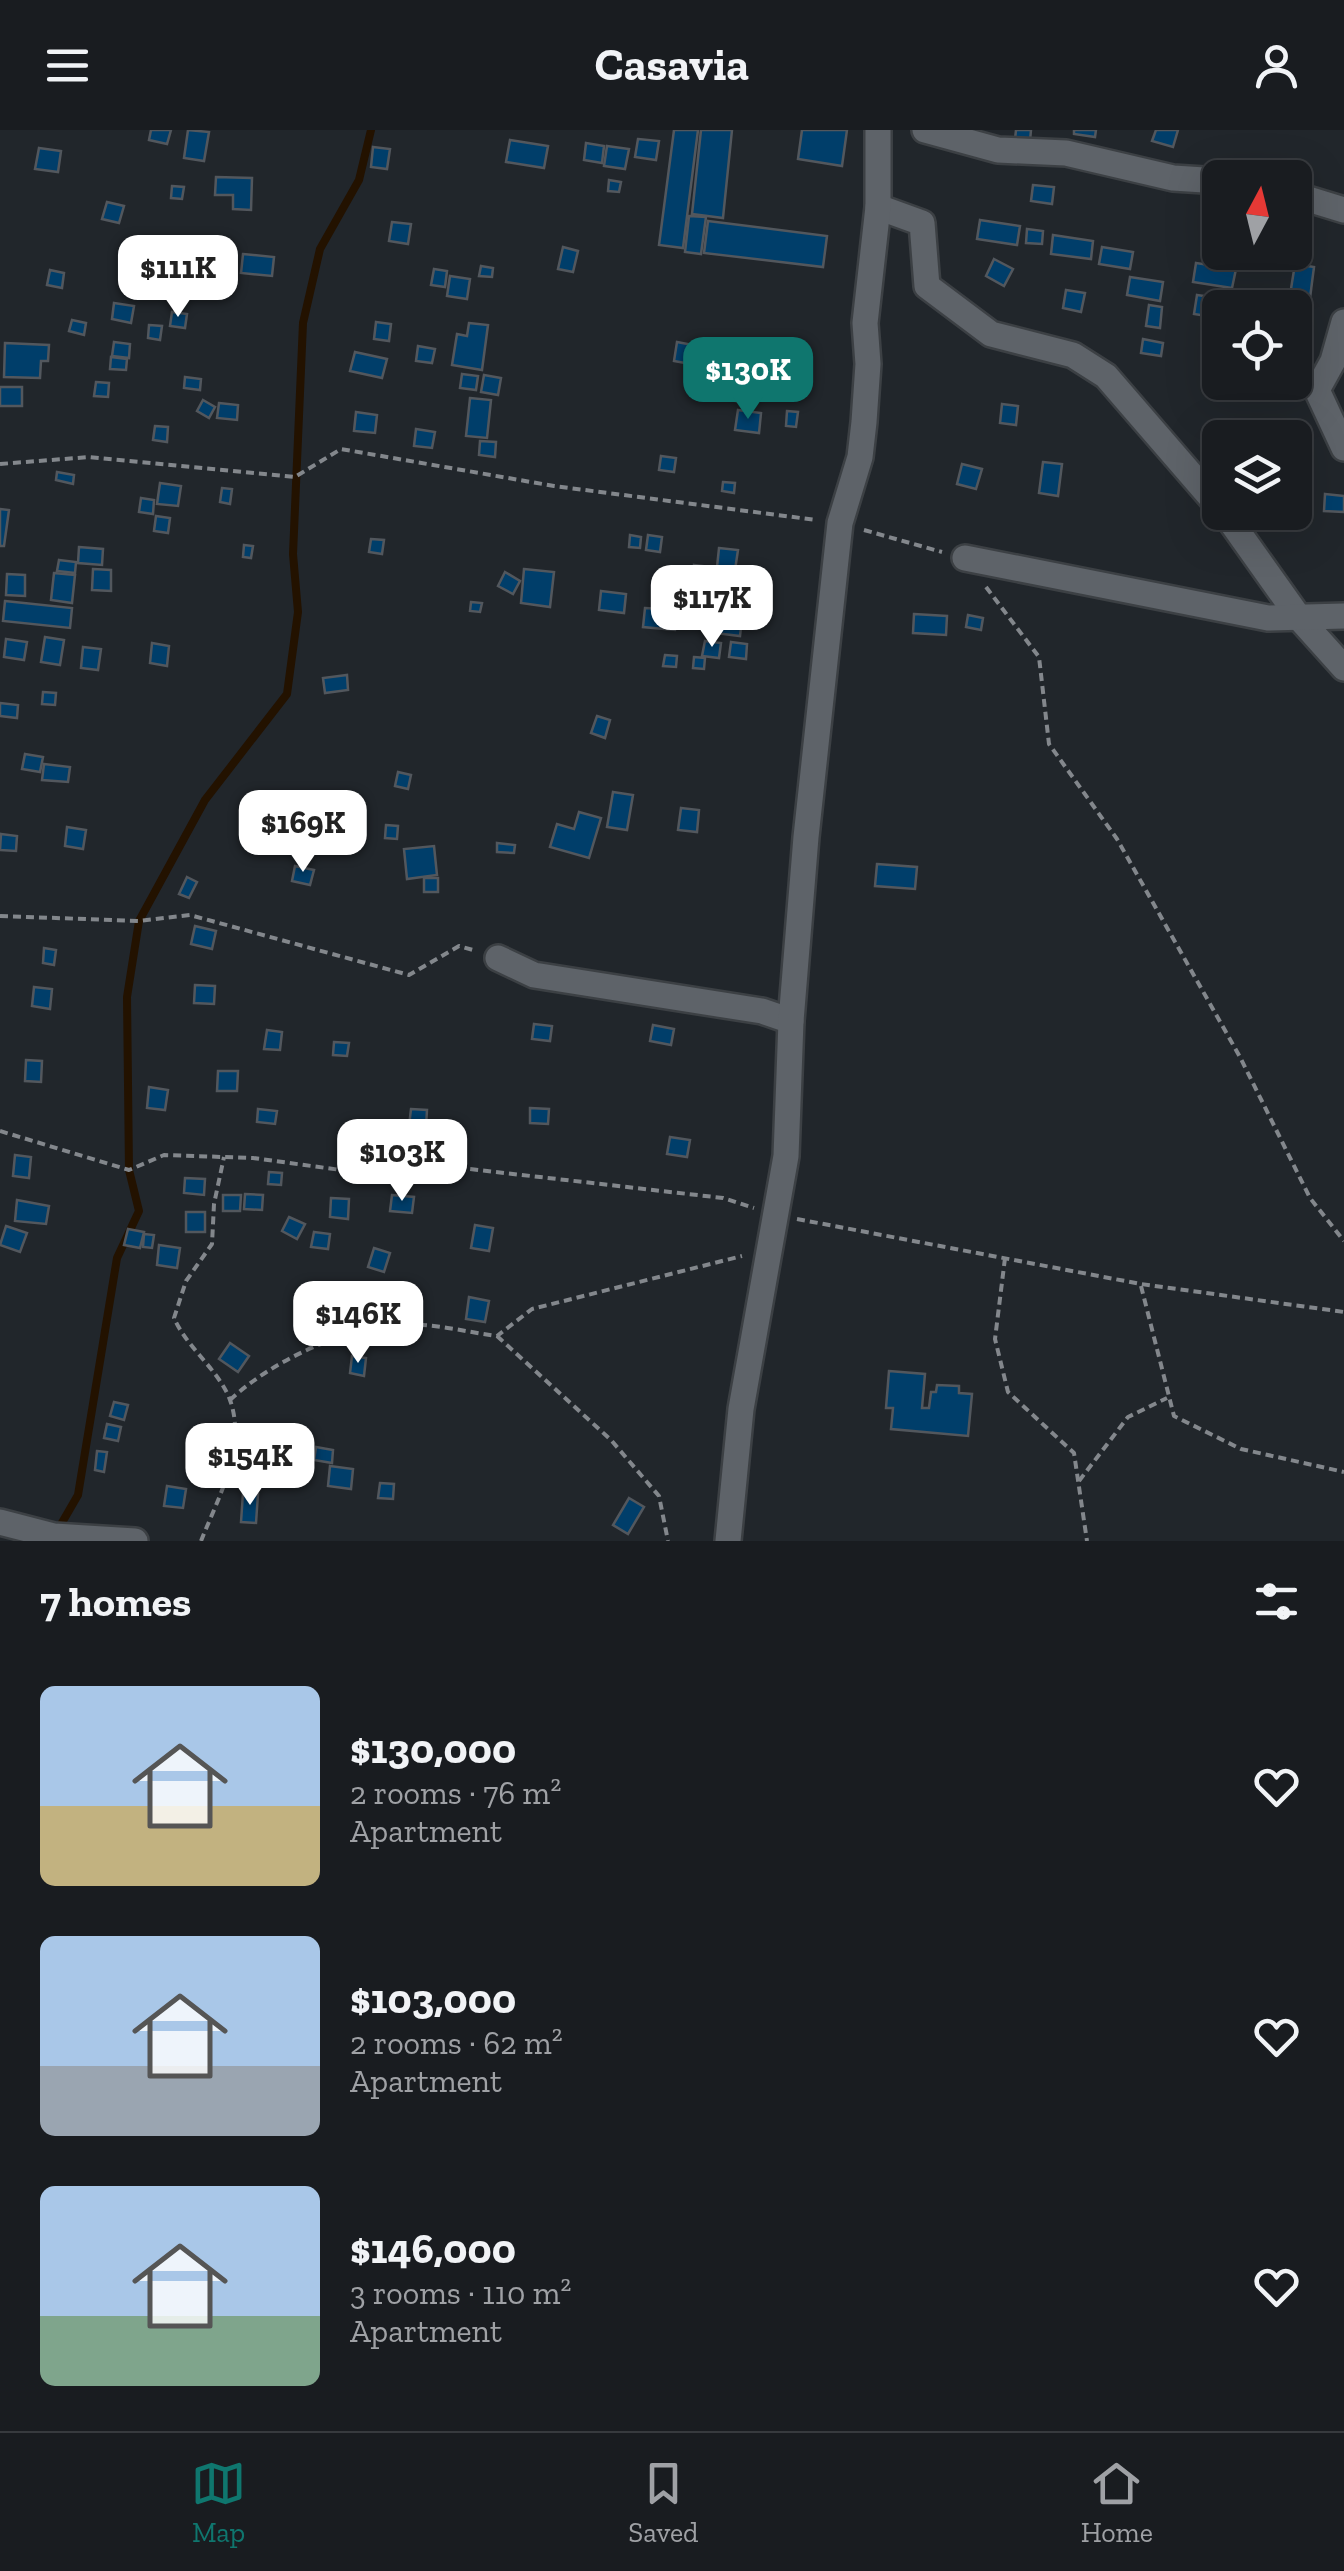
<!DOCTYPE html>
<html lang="en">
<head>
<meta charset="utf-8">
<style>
	body { margin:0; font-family:"Zilla Slab",serif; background:#26292d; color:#f1f3f6; height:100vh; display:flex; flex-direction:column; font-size:38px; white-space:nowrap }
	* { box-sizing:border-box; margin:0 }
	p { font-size:32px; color:#9fa1a5 }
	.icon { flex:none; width:55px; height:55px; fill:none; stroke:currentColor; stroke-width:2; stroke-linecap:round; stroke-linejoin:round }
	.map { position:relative; height:1411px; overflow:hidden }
	.sheet { display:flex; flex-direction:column; background:#191c20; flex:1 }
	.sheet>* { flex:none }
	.needle { width:65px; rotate:7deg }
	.buttons { position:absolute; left:1202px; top:30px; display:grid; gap:20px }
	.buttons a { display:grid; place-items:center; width:110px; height:110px; border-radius:15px; background:#191c20; box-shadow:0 10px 40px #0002,0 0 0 2px #373a3e; font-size:50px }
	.price { position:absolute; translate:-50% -85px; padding:0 22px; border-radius:20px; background:#fff; color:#222; font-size:32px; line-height:65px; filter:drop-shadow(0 2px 5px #0008) }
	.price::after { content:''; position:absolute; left:50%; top:60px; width:30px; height:22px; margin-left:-15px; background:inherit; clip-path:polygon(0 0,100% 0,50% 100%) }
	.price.active { background:#0f766e; color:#fff }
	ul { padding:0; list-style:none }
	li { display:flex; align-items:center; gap:30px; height:250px; padding:0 40px }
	li span { display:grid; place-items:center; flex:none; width:280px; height:200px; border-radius:15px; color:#555 }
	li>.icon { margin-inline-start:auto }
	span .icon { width:120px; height:120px; fill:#fffc; stroke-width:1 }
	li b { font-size:42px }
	h2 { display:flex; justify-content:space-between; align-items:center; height:120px; padding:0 40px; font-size:42px }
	header { display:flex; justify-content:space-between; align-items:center; height:130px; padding:0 40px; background:#191c20; font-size:45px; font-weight:700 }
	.dock { display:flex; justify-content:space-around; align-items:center; height:140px; border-top:2px solid #373a3e; background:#191c20; font-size:28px; color:#9fa1a5 }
	.dock a { display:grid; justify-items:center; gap:5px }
	.dock .active { color:#0f766e }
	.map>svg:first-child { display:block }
</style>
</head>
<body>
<header><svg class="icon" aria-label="menu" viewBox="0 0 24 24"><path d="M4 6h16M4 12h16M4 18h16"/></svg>Casavia<svg class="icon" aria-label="person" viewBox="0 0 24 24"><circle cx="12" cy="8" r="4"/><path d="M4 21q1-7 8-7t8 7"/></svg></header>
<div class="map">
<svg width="1344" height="1411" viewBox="0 0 1344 1411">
	<rect width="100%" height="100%" fill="#21262b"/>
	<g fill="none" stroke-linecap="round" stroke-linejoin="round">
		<path stroke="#231200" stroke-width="8" d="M56,1403l22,-38 39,-237 22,-47 -10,-41 -2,-173 12,-76 66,-121 82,-106 11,-82 -5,-58 10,-231 17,-74 39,-69 12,-50"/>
	</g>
	<g fill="#003e6a" stroke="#52575d" stroke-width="2.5">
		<path d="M151,0h20l-4,14 -18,-4z"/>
		<path d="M188,0l21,2 -5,29 -20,-3z"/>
		<path d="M674,0h24l-15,118 -24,-3z"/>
		<path d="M701,0h31l-9,88 -31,-4z"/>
		<path d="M802,0h45l-5,36 -44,-7z"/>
		<path d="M1016,0h15l-1,11 -15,-2z"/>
		<path d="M1074,0h22l-1,7 -21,-3z"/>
		<path d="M1156,0h22l-5,17 -21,-6z"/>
		<path d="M638,9l21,2 -3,19 -21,-3z"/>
		<path d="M510,10l38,6 -4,22 -38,-6z"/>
		<path d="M586,13l18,3 -2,17 -18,-3z"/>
		<path d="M607,16l22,3 -4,20 -21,-3z"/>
		<path d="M373,17l17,2 -3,20 -16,-2z"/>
		<path d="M39,18l22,3 -3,21 -23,-3z"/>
		<path d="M216,47l36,1 -1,32 -18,-1v-14h-18z"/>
		<path d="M609,50l12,2 -2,10 -11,-1z"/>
		<path d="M1033,55l21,2 -2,17 -21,-3z"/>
		<path d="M172,56l12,1 -2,12 -11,-1z"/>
		<path d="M107,72l17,4 -5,17 -17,-4z"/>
		<path d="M689,86l17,1 -5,37 -16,-2z"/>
		<path d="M980,90l40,6 -3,19 -40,-6z"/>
		<path d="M708,91l119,15 -4,31 -119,-14z"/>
		<path d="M392,92l19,2 -3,20 -19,-3z"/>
		<path d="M1027,99l16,2 -1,13 -16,-1z"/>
		<path d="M1053,105l40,6 -2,18 -40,-5z"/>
		<path d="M144,112l20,1 -1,20 -21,-1z"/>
		<path d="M563,117l15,4 -5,21 -15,-3z"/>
		<path d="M1102,117l31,5 -3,17 -31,-5z"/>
		<path d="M243,124l31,3 -2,19 -31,-3z"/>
		<path d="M994,129l19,10 -9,17 -18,-10z"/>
		<path d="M1196,133l40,6 -4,19 -39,-6z"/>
		<path d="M1295,134l19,3 -4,31 -20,-3z"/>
		<path d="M481,136l12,2 -1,9 -13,-1z"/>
		<path d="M434,139l13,2 -2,16 -14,-2z"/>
		<path d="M50,140l14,3 -2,15 -15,-3z"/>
		<path d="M450,146l20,3 -3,20 -20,-3z"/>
		<path d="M1130,147l33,5 -3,19 -33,-6z"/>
		<path d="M1066,160l19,3 -4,19 -18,-4z"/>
		<path d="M1197,165l36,5 -1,8h-12v10l-26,-4z"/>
		<path d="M114,173l20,3 -3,17 -19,-4z"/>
		<path d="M1149,175l13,2 -2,21 -14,-2z"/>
		<path d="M1288,176l22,1 -1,28h-14v-27z"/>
		<path d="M172,182l15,2 -2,14 -15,-2z"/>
		<path d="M72,190l14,3 -2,12 -15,-4z"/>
		<path d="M376,192l15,2 -2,17 -15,-2z"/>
		<path d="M469,193l19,2 -6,45 -30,-5 5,-31 10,2z"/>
		<path d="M149,195l13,1 -2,14 -12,-2z"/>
		<path d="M1143,209l20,4 -2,13 -20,-3z"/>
		<path d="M114,212l16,2 -1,14 -17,-2z"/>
		<path d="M677,212l21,4 -2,19 -22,-4z"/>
		<path d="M5,213l44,2 -1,16h-7l-1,17 -36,-1z"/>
		<path d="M418,216l17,3 -3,14 -16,-2z"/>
		<path d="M355,222l32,7 -5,19 -32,-7z"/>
		<path d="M111,227l16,2 -1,11 -16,-1z"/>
		<path d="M462,244l16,2 -2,14 -16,-2z"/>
		<path d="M484,245l17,3 -3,17 -17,-3z"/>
		<path d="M185,247l16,2 -1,11 -16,-2z"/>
		<path d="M726,247l19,2 -3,23 -19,-3z"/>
		<path d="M96,252l13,1 -1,14 -14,-1z"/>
		<rect x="0" y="257" width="22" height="19"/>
		<path d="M470,268l21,2 -4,38 -21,-2z"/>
		<path d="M203,270l12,7 -6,11 -12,-7z"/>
		<path d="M219,273l19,2 -1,15 -20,-2z"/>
		<path d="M1002,274l16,2 -2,19 -16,-2z"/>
		<path d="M738,280l23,3 -2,20 -24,-3z"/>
		<path d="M787,281l11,1 -2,15 -10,-1z"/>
		<path d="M356,282l21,3 -2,18 -21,-2z"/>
		<path d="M155,296l13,1 -1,15 -14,-2z"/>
		<path d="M416,299l19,3 -3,16 -18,-2z"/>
		<path d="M480,311l16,1 -1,15 -16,-2z"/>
		<path d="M661,326l15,2 -2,14 -15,-2z"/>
		<path d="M1043,332l19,2 -4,32 -19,-3z"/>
		<path d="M962,334l20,5 -6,20 -19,-5z"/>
		<path d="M57,342l17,3 -1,9 -17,-4z"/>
		<path d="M723,352l12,1 -1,10 -12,-2z"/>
		<path d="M160,353l21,3 -3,20 -21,-2z"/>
		<path d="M222,358l10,1 -2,15 -10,-2z"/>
		<path d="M1325,364l19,2v16l-20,-1z"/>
		<path d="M141,368l13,2 -1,14 -14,-2z"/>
		<path d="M0,379l9,1 -5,36h-4z"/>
		<path d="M1244,382h18l-3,15 -17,-2z"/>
		<path d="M156,386l14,2 -2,15 -14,-2z"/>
		<path d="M630,405l11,2 -1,11 -11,-1z"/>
		<path d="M648,405l14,2 -2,15 -14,-2z"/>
		<path d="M371,409l13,1 -2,14 -13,-2z"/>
		<path d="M244,415l9,1 -2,12 -8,-1z"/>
		<path d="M79,417l24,2 -1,16 -24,-2z"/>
		<path d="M719,418l19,2 -3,20 -18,-3z"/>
		<path d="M59,430l17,2 -1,11 -18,-2z"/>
		<path d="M694,435l17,2 -3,20 -16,-3z"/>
		<path d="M93,439l18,1v21l-19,-1z"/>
		<path d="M524,439l30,3 -4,35 -29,-4z"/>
		<path d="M505,442l15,9 -7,13 -15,-8z"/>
		<path d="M54,443l21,2 -3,28 -21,-3z"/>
		<path d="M7,444l18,1v21l-19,-1z"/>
		<path d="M601,461l25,3 -2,19 -25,-3z"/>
		<path d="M5,471l67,7 -2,20 -67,-7z"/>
		<path d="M471,472l11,1 -2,9 -10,-1z"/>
		<path d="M645,478l32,2 -2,20 -32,-3z"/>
		<path d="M710,484l32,5 -2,17 -33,-4z"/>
		<path d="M914,484l33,2 -1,19 -33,-2z"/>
		<path d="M968,485l15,3 -2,12 -15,-3z"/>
		<path d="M45,507l19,3 -4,25 -19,-3z"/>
		<path d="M6,509l21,3 -3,18 -20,-3z"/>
		<path d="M705,511l16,2 -2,15 -17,-2z"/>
		<path d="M731,512l16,2 -1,15 -17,-2z"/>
		<path d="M152,513l17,3 -2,20 -17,-3z"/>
		<path d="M83,517l18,2 -3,21 -17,-2z"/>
		<path d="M665,525l12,1 -1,11 -13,-1z"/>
		<path d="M694,527l11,1 -1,11 -11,-1z"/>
		<path d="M347,545l1,15 -23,3 -2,-15z"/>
		<path d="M43,562l13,1 -1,12 -13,-1z"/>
		<path d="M0,573l18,2 -1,13 -17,-2z"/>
		<path d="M597,586l13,4 -5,18 -14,-5z"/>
		<path d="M25,624l18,3 -3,15 -18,-3z"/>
		<path d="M44,634l26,3 -2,15 -26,-2z"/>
		<path d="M398,642l13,3 -3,14 -13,-3z"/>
		<path d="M613,662l20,3 -6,35 -20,-3z"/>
		<path d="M681,678l18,2 -2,22 -19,-2z"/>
		<path d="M579,682l22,6 -12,40 -39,-11 7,-23 17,5z"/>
		<path d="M386,695l12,1 -1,13 -12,-1z"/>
		<path d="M67,697l19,3 -3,19 -18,-3z"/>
		<path d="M1,704l16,2 -1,15 -16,-1z"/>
		<path d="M497,713l18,2 -1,8 -17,-1z"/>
		<path d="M434,716l3,29 -30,4 -3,-30z"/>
		<path d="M877,734l40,3 -2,22 -40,-3z"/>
		<path d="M295,736l19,4 -4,15 -18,-4z"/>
		<path d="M187,747l10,5 -8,16 -10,-4z"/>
		<rect x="424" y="748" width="14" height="14"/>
		<path d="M195,796l21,5 -4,18 -21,-5z"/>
		<path d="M44,818l12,2 -2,15 -11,-2z"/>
		<path d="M195,855l20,1 -1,18 -20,-1z"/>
		<path d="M34,857l18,2 -2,20 -18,-3z"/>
		<path d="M534,894l18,2 -2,15 -18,-2z"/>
		<path d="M653,895l21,4 -3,16 -21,-4z"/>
		<path d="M267,900l15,2 -2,18 -16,-1z"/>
		<path d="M334,912l15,1 -2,13 -14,-1z"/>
		<path d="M26,930l16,1 -1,21 -16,-1z"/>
		<path d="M218,941h20l-1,20h-20z"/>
		<path d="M149,957l19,3 -3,20 -18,-2z"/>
		<path d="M530,978l19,1 -1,15 -18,-1z"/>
		<path d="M258,979l19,2 -2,13 -18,-2z"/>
		<path d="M411,979l16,1 -1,17 -17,-1z"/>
		<path d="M670,1007l20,3 -3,17 -20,-3z"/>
		<path d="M15,1025l16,2 -2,21 -16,-2z"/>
		<path d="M269,1042l13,1 -1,12 -13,-1z"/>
		<path d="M185,1048l20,1 -1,16 -20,-2z"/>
		<path d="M245,1064l18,1 -1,15 -18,-1z"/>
		<path d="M223,1065h18l-1,16h-17z"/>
		<path d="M392,1065l22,2 -2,16 -22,-2z"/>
		<path d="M331,1068l18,1 -1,20 -18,-2z"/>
		<path d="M17,1070l32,6 -3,18 -31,-3z"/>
		<rect x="186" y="1082" width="19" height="20"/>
		<path d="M289,1087l16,7 -8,15 -15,-8z"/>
		<path d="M475,1095l18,3 -4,23 -18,-3z"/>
		<path d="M6,1096l21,7 -7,19 -20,-7z"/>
		<path d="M128,1099l16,3 -4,16 -16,-3z"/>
		<path d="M314,1102l16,2 -2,15 -17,-2z"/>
		<path d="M144,1104l10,1 -2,13 -9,-1z"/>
		<path d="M159,1115l21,3 -3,20 -20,-3z"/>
		<path d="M374,1118l16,5 -6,19 -16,-5z"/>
		<path d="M469,1167l20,4 -4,21 -19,-3z"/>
		<path d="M230,1213l19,13 -11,16 -19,-13z"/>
		<path d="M352,1226l14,2 -2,18 -14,-3z"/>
		<path d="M889,1241l36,3 -3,34h7l2,-16h5l1,-7 22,1v7l13,1 -4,42 -77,-7 2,-21h-7z"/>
		<path d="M114,1272l14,3 -4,15 -14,-4z"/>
		<path d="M107,1294l14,3 -3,14 -14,-3z"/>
		<path d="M250,1308l14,2 -2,13 -14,-2z"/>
		<path d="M316,1317l17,3 -1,13 -18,-3z"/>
		<path d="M97,1321l10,1 -3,20 -9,-2z"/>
		<path d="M330,1336l23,3 -2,20 -23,-3z"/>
		<path d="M290,1338l12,4 -3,11 -13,-4z"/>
		<path d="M380,1353l14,1 -1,15 -15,-1z"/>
		<path d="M167,1356l19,3 -3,19 -19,-2z"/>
		<path d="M243,1363l15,1 -2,29 -15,-1z"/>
		<path d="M629,1368l15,9 -16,27 -15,-9z"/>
	</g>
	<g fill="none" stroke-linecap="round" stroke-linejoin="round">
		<g stroke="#3c4044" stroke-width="30">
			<g id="minor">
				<path d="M925,0l73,20 68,3 107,25 47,3"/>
				<path d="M1295,65l49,15"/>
				<path d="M878,77l44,16 5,63 64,48 82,21 33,21 114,132"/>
				<path d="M1344,192l-11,39 -16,29 27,58"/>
				<path d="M1224,382l76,107 44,49"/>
				<path d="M965,428l303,60 76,-2"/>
				<path d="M498,828l36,17 228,36 29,10"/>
				<path d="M0,1392l54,14 81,5"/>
				<path d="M728,1411l13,-132 45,-253 5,-135 15,-184 34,-314 20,-66 4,-35 4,-58 -3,-41 13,-116v-77"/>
			</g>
		</g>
		<g stroke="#83878c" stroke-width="4" stroke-dasharray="8 5" stroke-linecap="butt">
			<path d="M0,334l89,-7 206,20 46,-28 213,37 262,34"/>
			<path d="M864,400l78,22"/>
			<path d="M986,457l53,70 10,87 68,95 123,218 70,141 34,43"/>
			<path d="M0,786l139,5 51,-6 219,60 50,-29 14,4"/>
			<path d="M0,1001l129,39 35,-15 89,3 139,19 69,-9 262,30 31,10"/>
			<path d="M797,1089l344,65 203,28"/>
			<path d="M1005,1128l-10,81 13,53 66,61 13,88"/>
			<path d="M1141,1156l33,130 67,33 103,23"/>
			<path d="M497,1206l114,104 48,56 9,45"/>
			<path d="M230,1270c42,-39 109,-70 167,-75 32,-3 69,7 100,11l35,-27 210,-53"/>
			<path d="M1079,1351l49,-64 39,-19"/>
			<path d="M201,1411c17,-43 46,-94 29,-141 -11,-30 -43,-52 -56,-82l12,-37 26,-37 2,-40 10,-47"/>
		</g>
		<use href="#minor" stroke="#5e6369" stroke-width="25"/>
	</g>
</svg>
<div class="buttons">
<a><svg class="needle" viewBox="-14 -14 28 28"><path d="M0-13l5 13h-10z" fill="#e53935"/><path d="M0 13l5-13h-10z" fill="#9fa1a5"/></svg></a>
<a><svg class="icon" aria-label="locate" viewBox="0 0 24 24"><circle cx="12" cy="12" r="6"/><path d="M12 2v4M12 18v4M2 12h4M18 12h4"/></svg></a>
<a><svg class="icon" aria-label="layers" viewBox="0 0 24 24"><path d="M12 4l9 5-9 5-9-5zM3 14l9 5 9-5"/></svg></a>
</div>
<b class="price" style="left:178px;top:190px">$111K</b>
<b class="price active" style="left:748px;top:292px">$130K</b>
<b class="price" style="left:712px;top:520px">$117K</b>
<b class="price" style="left:303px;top:745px">$169K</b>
<b class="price" style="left:402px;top:1074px">$103K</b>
<b class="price" style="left:358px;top:1236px">$146K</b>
<b class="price" style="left:250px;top:1378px">$154K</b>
</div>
<section class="sheet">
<h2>7 homes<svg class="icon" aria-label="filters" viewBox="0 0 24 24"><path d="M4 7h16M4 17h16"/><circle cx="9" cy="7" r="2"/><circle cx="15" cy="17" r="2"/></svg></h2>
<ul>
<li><span style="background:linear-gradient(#a9c7e8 60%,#c2b280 0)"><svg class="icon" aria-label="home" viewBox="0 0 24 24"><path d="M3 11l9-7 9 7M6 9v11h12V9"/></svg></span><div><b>$130,000</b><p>2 rooms · 76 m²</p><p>Apartment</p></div><svg class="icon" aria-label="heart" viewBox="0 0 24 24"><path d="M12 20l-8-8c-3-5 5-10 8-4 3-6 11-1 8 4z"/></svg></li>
<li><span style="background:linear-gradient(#a9c7e8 65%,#9aa5b1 0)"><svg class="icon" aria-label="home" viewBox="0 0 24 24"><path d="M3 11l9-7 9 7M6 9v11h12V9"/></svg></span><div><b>$103,000</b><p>2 rooms · 62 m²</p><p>Apartment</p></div><svg class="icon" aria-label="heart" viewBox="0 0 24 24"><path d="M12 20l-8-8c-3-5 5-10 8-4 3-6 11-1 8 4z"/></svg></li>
<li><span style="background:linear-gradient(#a9c7e8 65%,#7fa58c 0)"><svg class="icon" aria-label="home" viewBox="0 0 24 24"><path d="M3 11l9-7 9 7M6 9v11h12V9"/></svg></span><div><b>$146,000</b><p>3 rooms · 110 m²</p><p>Apartment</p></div><svg class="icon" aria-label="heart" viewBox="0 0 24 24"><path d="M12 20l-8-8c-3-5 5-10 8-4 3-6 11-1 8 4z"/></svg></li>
</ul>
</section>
<nav class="dock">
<a class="active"><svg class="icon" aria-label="map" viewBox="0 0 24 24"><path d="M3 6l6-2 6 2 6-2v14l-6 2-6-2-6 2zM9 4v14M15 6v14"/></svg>Map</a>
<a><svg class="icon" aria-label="saved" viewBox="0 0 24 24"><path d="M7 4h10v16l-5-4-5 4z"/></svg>Saved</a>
<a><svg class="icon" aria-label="home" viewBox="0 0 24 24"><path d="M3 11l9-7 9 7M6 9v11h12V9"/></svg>Home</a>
</nav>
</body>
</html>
